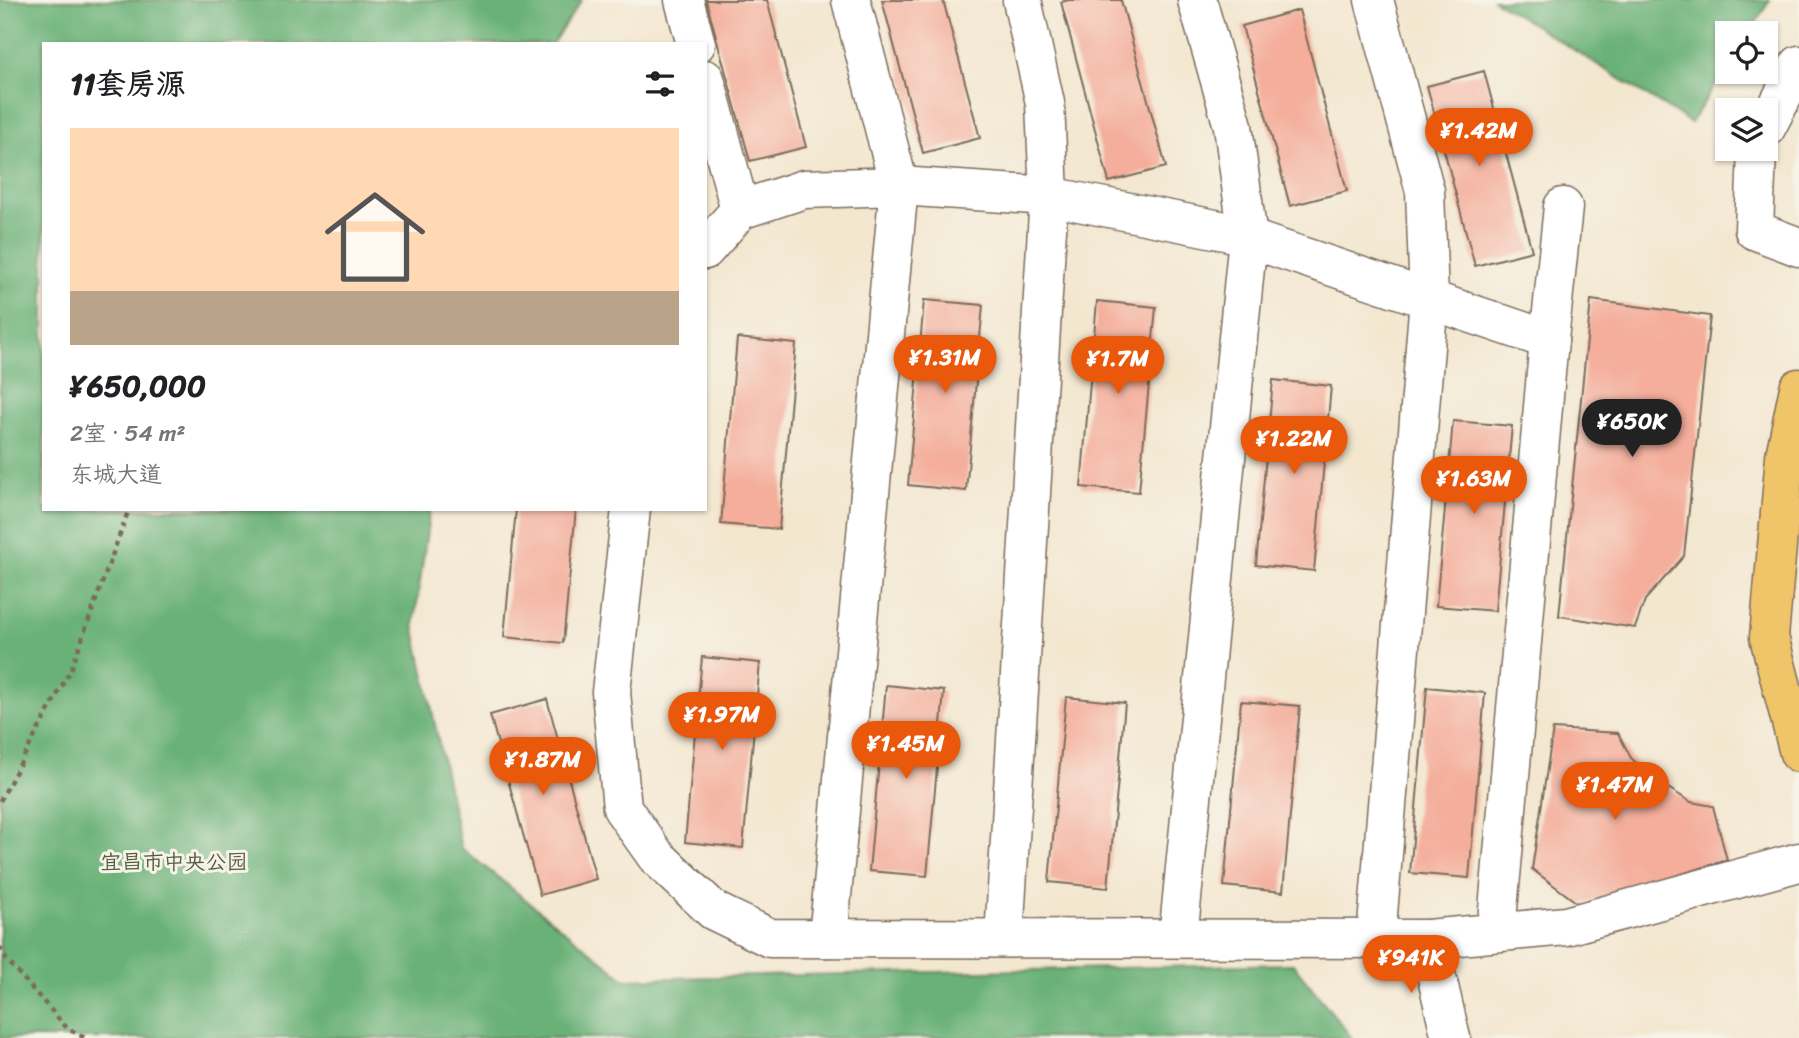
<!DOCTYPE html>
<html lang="zh">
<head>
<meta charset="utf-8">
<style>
	body { margin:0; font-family:Sriracha,"LXGW WenKai TC",sans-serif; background:#f2f2f2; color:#202124; height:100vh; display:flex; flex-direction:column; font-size:26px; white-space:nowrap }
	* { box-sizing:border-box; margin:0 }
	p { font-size:23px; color:#757577 }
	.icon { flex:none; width:38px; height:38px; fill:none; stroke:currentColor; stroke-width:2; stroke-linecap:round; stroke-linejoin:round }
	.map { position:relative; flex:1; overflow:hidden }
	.drawer { position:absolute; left:42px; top:42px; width:665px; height:469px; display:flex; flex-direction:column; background:#fff; border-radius:0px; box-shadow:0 2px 5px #0004 }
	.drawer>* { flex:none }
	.tools { position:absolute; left:1715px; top:21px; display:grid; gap:14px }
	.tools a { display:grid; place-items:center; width:63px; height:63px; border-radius:0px; background:#fff; box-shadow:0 2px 5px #0004; font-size:35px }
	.price { position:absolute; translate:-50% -60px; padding:0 16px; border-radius:24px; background:#ea580c; color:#fff; font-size:23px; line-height:46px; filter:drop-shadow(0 2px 4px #0008) }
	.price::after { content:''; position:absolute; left:50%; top:42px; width:21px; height:16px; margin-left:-10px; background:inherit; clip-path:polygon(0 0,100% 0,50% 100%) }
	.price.selected { background:#222; color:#fff }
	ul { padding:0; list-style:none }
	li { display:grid; align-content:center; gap:14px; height:371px; padding:0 28px }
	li+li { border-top:2px solid #e0e0e0 }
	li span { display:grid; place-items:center; height:217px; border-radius:0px; color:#555 }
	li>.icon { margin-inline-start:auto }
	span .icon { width:126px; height:126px; fill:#fffc; stroke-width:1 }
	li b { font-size:30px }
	h2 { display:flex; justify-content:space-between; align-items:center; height:84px; padding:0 28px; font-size:30px }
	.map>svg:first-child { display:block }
</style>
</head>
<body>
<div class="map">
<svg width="1799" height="1038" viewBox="0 0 1799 1038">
	<rect width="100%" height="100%" fill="#f7f3e8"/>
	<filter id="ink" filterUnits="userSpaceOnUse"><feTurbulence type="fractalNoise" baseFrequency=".0143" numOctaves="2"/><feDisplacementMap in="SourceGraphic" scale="14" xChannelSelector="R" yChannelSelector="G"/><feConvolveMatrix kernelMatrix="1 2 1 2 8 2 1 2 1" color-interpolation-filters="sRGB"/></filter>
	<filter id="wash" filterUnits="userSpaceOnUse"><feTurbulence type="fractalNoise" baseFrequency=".00686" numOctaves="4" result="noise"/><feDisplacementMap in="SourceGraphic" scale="28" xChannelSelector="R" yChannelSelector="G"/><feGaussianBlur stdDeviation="1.57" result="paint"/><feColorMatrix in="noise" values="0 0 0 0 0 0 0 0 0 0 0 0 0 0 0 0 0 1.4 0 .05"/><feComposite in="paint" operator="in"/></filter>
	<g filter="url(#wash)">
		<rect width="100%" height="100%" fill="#f3e7d0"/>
		<g fill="#69b177" stroke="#526e4a" stroke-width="2">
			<path d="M0,0h582l-30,44h-508v465h386l-16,116 47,223 164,131 668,-15 59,74h-1352z"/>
			<path d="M1494,0h276l-21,33h-22v33l-36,57z"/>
		</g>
		<g id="blocks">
			<g fill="#f4ae9b">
				<path d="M706,0h61l39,147 -56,14z"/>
				<path d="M882,0h61l37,138 -57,15z"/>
				<path d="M1069,0h52l45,167 -57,15 -48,-180z"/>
				<path d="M1299,10l48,181 -57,15 -48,-180z"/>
				<path d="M1484,71l48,180 -57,15 -48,-180z"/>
				<path d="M924,300l59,5 -17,186 -58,-6z"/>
				<path d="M1591,300l119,16 -26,240 -39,44 -10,28 -76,-12z"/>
				<path d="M1097,301l59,6 -17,185 -58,-5z"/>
				<path d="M737,338l59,6 -17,185 -58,-5z"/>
				<path d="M1273,380l58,6 -17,185 -58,-6z"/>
				<path d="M1453,421l59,5 -17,185 -59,-5z"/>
				<path d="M516,509h60l-13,134 -59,-6z"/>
				<path d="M702,657l58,6 -17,185 -58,-6z"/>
				<path d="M886,685l58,6 -17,185 -58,-5z"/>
				<path d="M1427,687l58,6 -16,185 -59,-5z"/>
				<path d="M1066,697l59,6 -17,185 -59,-6z"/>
				<path d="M547,699l49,180 -56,16 -50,-180z"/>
				<path d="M1241,701l59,5 -17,186 -59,-6z"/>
				<path d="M1553,729l65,4 13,25 16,15 21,15 23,14 22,4 14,54 -147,45 -48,-36z"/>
			</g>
		</g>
	</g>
	<g filter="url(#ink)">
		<use href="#blocks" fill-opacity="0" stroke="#7b6c5c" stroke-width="2"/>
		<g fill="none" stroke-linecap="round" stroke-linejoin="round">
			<g stroke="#7b6c5c" stroke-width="41">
				<g id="minor">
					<path d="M684,0l12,44"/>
					<path d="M1374,0l51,191 4,108 -53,639"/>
					<path d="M705,79l35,131"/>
					<path d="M1766,128l33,-63"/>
					<path d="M1757,149l-3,81 45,17"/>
					<path d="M705,250l35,-40 64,-21 95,-3 150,10 181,36 319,108"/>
					<path d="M631,509l-20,183 11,116 34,48 58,55 56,27 658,1 138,-13 233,-64"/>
					<path d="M1496,932l53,-592 14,-133"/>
					<path d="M828,938l71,-752 -48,-186"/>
					<path d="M1004,938l45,-742 -4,-93 -23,-103"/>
					<path d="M1178,938l70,-700 -15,-112 -36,-126"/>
					<path d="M1428,939l23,99"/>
				</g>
			</g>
			<g stroke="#7b6c5c" stroke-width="41">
				<path id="major" d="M1799,388l-14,68 -16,181 30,116"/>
			</g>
			<g stroke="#7b6c5c" stroke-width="4.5" stroke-dasharray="5 5" stroke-linecap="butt">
				<path d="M0,801l71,-132 58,-160"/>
				<path d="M0,947l6,12 61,69 18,10"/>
			</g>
			<use href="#minor" stroke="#fff" stroke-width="38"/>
			<use href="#major" stroke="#f0c469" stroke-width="38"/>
		</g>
	</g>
	<g text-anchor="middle" stroke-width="6" stroke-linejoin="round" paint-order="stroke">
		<g font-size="21" fill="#505b3f" stroke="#f7f3e8">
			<text x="174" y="869">宜昌市中央公园</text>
		</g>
	</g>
</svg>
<div class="tools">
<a><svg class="icon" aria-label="locate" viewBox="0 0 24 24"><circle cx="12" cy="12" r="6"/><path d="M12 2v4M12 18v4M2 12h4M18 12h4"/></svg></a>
<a><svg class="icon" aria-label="layers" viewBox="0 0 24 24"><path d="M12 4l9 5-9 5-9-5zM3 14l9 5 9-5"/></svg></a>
</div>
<b class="price" style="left:1479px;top:168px">¥1.42M</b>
<b class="price" style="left:945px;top:395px">¥1.31M</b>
<b class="price" style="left:1118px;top:396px">¥1.7M</b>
<b class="price selected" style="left:1632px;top:459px">¥650K</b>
<b class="price" style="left:1294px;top:476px">¥1.22M</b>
<b class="price" style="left:1474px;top:516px">¥1.63M</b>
<b class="price" style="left:722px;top:752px">¥1.97M</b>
<b class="price" style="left:906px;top:781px">¥1.45M</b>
<b class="price" style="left:543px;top:797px">¥1.87M</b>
<b class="price" style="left:1615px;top:822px">¥1.47M</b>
<b class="price" style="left:1411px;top:995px">¥941K</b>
<section class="drawer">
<h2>11套房源<svg class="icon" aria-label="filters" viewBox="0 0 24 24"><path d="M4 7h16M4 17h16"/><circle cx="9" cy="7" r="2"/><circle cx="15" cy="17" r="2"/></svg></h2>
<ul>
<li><span style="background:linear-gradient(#ffd9b3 75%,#b9a48a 0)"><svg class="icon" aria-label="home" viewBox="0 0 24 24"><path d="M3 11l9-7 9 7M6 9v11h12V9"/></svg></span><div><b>¥650,000</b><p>2室 · 54 m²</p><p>东城大道</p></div></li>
</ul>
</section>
</div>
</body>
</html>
